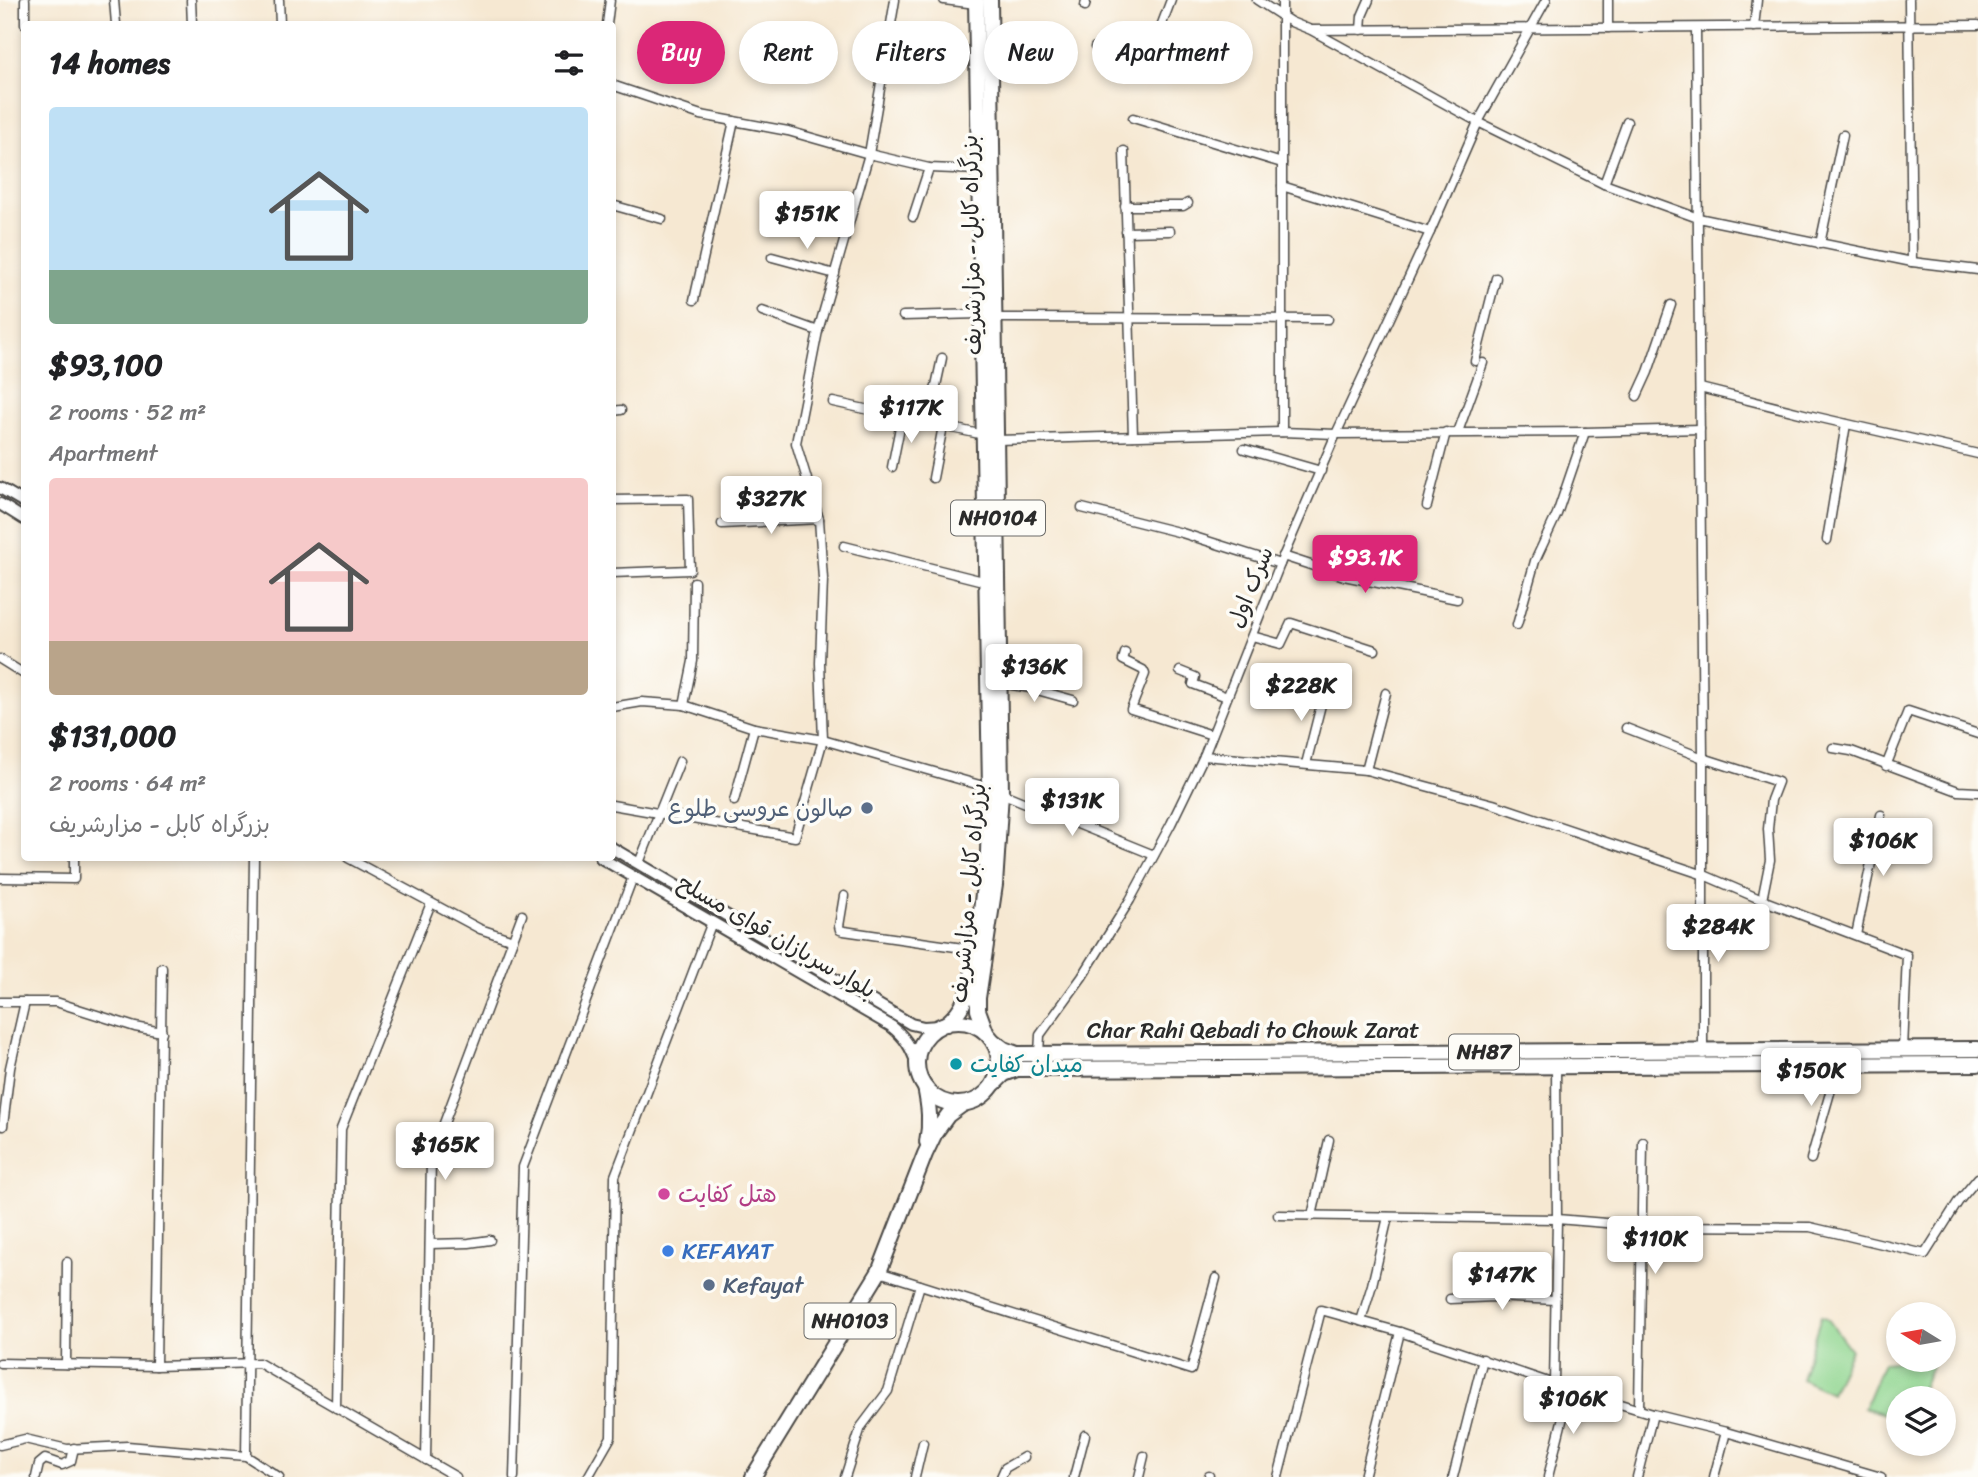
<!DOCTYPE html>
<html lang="en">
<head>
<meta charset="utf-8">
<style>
	body { margin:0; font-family:Sriracha,"Playpen Sans Arabic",sans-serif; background:#f6f6f6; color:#202124; height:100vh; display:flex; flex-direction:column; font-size:26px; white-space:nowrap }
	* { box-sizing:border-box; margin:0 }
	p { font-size:23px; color:#757577 }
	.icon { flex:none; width:38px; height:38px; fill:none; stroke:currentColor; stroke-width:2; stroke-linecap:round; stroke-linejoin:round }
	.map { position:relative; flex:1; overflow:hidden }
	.sheet { position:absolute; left:21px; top:21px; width:595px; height:840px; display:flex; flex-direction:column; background:#fff; border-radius:7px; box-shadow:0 4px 10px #0003 }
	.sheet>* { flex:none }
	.banner { position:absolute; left:637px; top:21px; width:665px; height:63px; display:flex; gap:14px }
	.needle { width:46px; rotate:281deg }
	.tools { position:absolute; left:1886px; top:1302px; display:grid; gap:14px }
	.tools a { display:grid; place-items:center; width:70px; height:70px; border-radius:50%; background:#fff; box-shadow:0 4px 10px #0003; font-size:35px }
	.price { position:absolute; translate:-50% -60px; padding:0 16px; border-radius:7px; background:#fff; color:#222; font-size:23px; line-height:46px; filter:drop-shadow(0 2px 4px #0008) }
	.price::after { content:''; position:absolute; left:50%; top:42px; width:21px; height:16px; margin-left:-10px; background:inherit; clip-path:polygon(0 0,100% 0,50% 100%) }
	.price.selected { background:#db2777; color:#fff }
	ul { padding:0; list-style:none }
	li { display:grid; align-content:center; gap:14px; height:371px; padding:0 28px }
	li span { display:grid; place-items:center; height:217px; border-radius:7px; color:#555 }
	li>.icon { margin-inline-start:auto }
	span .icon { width:126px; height:126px; fill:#fffc; stroke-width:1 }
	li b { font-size:30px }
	h2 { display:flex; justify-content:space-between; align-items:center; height:84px; padding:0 28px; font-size:30px }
	.chip { padding:0 24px; border-radius:32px; background:#fff; box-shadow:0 4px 10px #0003; font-size:24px; line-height:63px }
	.chip.selected { background:#db2777; color:#fff }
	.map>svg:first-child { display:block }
</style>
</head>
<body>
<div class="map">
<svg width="1978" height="1477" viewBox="0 0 1978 1477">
	<rect width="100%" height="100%" fill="#fdfcf7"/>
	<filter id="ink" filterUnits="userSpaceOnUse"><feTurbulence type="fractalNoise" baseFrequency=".0143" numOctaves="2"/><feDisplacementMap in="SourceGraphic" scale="14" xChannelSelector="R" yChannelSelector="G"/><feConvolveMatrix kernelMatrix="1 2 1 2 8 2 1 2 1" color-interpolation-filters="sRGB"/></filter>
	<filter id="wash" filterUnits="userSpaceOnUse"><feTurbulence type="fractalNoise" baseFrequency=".00686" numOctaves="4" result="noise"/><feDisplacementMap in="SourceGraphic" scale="28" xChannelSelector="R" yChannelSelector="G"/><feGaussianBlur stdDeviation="1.57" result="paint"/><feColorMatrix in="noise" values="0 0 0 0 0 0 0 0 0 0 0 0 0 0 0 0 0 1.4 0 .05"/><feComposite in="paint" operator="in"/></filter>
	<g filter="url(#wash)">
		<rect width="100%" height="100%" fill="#f6e8d2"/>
		<g fill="#8fd58f" stroke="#5d805d" stroke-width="2">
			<path d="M1821,1316l6,2 24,32 -20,43 -30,-14z"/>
			<path d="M1915,1360l18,1 -15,37h-19l-1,20 -34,-10 19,-45z"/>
		</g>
	</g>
	<g filter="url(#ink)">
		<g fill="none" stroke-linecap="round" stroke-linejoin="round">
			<g stroke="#494744" stroke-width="11">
				<g id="minor">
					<path d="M25,0v24"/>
					<path d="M114,0l2,24"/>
					<path d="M191,0l1,24"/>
					<path d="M279,0l1,24"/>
					<path d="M944,0l32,4"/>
					<path d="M1257,0l34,22 20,8 167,92 126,62 94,34 214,44 66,8"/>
					<path d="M1909,0l3,262"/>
					<path d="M1085,6l1,-6"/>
					<path d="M607,24l3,-24"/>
					<path d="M1754,27l3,-27"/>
					<path d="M1608,28v-28"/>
					<path d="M1696,28l7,730v296"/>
					<path d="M1312,30l666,-5"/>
					<path d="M1361,30l1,-14 7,-16"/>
					<path d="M1095,47l49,12 5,-1 22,-58"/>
					<path d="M1152,53l53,20"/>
					<path d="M612,85l89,30 87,16 81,23 60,14 51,2"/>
					<path d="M1133,118l149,45"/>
					<path d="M1124,151l9,285"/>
					<path d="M1604,184l23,-62"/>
					<path d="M1282,186l148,46"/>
					<path d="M612,205l50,14"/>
					<path d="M1125,206h58l5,-3"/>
					<path d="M913,217l16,-49"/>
					<path d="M1126,232l44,-1"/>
					<path d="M1820,244l23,-109"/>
					<path d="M772,257l63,17"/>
					<path d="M694,300l40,-179"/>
					<path d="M762,311l56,20"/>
					<path d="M903,316l78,-2"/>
					<path d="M994,318l334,1"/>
					<path d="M1475,361l21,-83"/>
					<path d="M1700,388l108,27 170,39"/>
					<path d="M1637,396l11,-24 23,-67"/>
					<path d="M833,402l151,33"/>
					<path d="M612,411l9,-1"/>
					<path d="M928,423l14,-65"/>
					<path d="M1282,432v-432"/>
					<path d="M1458,432l25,-69"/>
					<path d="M997,440l285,-8 54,2 249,-2 115,-3"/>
					<path d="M1244,449l77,22"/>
					<path d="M892,467l10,-50"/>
					<path d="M933,478l10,-52"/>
					<path d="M612,500l76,-1 2,71 -78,3"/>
					<path d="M1427,506l19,-74"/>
					<path d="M1082,508l100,25 98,31"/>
					<path d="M722,524l97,-5"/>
					<path d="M1827,540l19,-116"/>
					<path d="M844,546l143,36"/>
					<path d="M1283,556l61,20 113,23"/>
					<path d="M1517,625l18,-64 22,-47 28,-82"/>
					<path d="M1252,636l29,8 10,-21 84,27"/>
					<path d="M1125,653l-2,7 20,10 2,4 -14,35 81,26"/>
					<path d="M0,659l24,15"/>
					<path d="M1180,671l15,6 -2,7 34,13"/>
					<path d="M1001,683l29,5 43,12"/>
					<path d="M684,705l9,-44 1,-79"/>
					<path d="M612,707l30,-5 42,3 70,23 69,12 167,48"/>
					<path d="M1626,728l77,30 75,24 -7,18 -3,29 2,31 -8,40"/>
					<path d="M1833,748l18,3 107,40 20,1"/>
					<path d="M1204,756l162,14 127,34 211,71 58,25 145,55 -4,95"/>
					<path d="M1306,764l19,-75"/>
					<path d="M1886,766l22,-55 70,23"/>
					<path d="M1366,770l20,-77"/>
					<path d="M1001,793l153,62"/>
					<path d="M734,801l20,-73"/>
					<path d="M612,805l183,32 28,-97 -3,-77 3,-84 -4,-60 -23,-76 22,-112 51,-177 26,-154"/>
					<path d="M348,858l132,71 33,11"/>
					<path d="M639,863l41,-102"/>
					<path d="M0,878l74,1v-21"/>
					<path d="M844,896l-5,30 1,4 4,1 133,19"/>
					<path d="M1856,935l25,-120"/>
					<path d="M0,1002h56l79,25 27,5"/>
					<path d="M1039,1054l1,-19 42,-58 48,-77 41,-76 33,-68 76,-192 56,-130 94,-202 48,-110 68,-122"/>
					<path d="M0,1125l3,1 7,-58 15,-66"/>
					<path d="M1811,1159l27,-94"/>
					<path d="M1278,1215l279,4 85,7 168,1 115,27 33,-52 20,-24"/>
					<path d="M1312,1216l17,-76"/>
					<path d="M430,1244l39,-1 21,-3"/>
					<path d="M879,1272l312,98 25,-92"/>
					<path d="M1450,1299l44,-2 61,3"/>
					<path d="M1361,1321l11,-36 16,-68"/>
					<path d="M0,1363l156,3 103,-3 197,114"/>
					<path d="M66,1364l1,-102"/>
					<path d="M156,1366l6,-398"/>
					<path d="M1554,1384l3,-165 -1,-153"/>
					<path d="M336,1408l5,-279 90,-226"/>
					<path d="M1639,1409l4,-267"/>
					<path d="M0,1445l25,-6 42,10 60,-3 119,10 33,21"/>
					<path d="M246,1456l8,-598"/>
					<path d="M426,1460l5,-302 91,-243"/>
					<path d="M36,1477l3,-13 6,-5 17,6 9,-4 3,-13"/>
					<path d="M514,1477l9,-310 110,-290"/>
					<path d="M588,1477l23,-40 4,-261 97,-254"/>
					<path d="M845,1477l16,-50 27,-36 32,-106"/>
					<path d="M915,1477l8,-34"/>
					<path d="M1001,1477l4,-9 19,-11"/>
					<path d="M1074,1477l11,-42"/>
					<path d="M1139,1477l5,-21"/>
					<path d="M1209,1477v-1"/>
					<path d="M1278,1477l43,-167 79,22 154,52 99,30 73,18 155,45"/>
					<path d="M1364,1477l36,-145"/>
					<path d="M1453,1477l30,-118"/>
					<path d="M1548,1477l22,-88"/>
					<path d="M1637,1477l16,-63"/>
					<path d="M1714,1477l12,-45"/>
				</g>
			</g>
			<g stroke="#494744" stroke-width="14">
				<g id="secondary">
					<path d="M0,488l24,14"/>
					<path d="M0,504l24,15"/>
					<path d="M612,848l299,176 13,3 15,-1"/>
					<path d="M601,858l290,168c14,11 20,21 26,38"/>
				</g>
			</g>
			<g stroke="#494744" stroke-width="18">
				<g id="trunk">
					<path d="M976,0l14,788 -2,64 -10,84"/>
					<circle cx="958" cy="1063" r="41"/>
					<path d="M946,1024c23,-19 24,-40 30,-68"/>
					<path d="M986,1032l-8,-22v-12l17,-113 6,-92 -11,-793"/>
					<path d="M993,1041l11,8 13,5 961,-5"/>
					<path d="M995,1083l9,-9 13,-5 961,-5"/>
					<path d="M925,1087c4,20 6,35 2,55"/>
					<path d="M753,1477l126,-205 46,-118 10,-21 13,-18 15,-11"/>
				</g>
			</g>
			<use href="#minor" stroke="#fff" stroke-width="8"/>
			<use href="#secondary" stroke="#fff" stroke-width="10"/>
			<use href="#trunk" stroke="#fff" stroke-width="14"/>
		</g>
	</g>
	<g fill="#5c6f8a" stroke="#fdfcf7" stroke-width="2.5">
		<circle cx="867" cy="808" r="7"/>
		<circle cx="709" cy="1285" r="7"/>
	</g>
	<circle fill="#0f9aa8" stroke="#fdfcf7" stroke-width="2.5" cx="956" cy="1064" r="7"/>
	<circle fill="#d1479c" stroke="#fdfcf7" stroke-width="2.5" cx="664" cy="1194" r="7"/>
	<circle fill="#3f7fe0" stroke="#fdfcf7" stroke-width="2.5" cx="668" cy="1251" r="7"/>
	<g text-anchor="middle" stroke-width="7" stroke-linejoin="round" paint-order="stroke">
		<g fill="#fdfcf7" stroke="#6a6a68" stroke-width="2">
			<rect x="951" y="500.5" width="94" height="35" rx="5"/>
			<rect x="1449" y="1034.5" width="70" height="35" rx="5"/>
			<rect x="804.5" y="1303.5" width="91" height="35" rx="5"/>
		</g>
		<g font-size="21" font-weight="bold" fill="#2b2b2b">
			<text x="998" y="525">NH0104</text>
			<text x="1484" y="1059">NH87</text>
			<text x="850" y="1328">NH0103</text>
		</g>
		<g font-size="23" fill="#2b2b2b" stroke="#fdfcf7">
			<text transform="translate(971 245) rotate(-91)" y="8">بزرگراه کابل - مزارشریف</text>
			<text transform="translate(1250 587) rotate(-68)" y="8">سرک اول</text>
			<text transform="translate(968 893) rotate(-85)" y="8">بزرگراه کابل - مزارشریف</text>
			<text transform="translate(777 936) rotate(30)" y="8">بلوار سربازان قوای مسلح</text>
			<text x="1253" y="1038">Char Rahi Qebadi to Chowk Zarat</text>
		</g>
		<g font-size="23" fill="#4e5e75" stroke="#fdfcf7" text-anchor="end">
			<text x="853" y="816">صالون عروسی طلوع</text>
			<text x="723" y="1293" text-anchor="start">Kefayat</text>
		</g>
		<g font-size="23" fill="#0d838f" stroke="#fdfcf7" text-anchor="start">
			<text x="970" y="1072">میدان کفایت</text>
		</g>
		<g font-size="23" fill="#b23c85" stroke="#fdfcf7" text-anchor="start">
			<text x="678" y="1202">هتل کفایت</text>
		</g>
		<g font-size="23" fill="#366cbe" stroke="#fdfcf7" text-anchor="start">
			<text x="682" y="1259">KEFAYAT</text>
		</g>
	</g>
</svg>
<div class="tools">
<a><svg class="needle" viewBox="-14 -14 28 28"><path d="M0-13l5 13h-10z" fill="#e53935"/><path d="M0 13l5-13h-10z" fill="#757577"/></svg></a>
<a><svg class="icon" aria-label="layers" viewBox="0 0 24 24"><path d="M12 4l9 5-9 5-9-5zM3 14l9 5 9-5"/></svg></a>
</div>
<b class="price" style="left:807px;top:251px">$151K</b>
<b class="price" style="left:911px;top:445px">$117K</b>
<b class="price" style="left:771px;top:536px">$327K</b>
<b class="price selected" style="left:1365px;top:595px">$93.1K</b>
<b class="price" style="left:1034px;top:704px">$136K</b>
<b class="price" style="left:1301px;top:723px">$228K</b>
<b class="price" style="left:1072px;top:838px">$131K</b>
<b class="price" style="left:1883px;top:878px">$106K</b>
<b class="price" style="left:1718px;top:964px">$284K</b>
<b class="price" style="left:1811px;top:1108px">$150K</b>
<b class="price" style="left:445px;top:1182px">$165K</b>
<b class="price" style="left:1655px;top:1276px">$110K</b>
<b class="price" style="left:1502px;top:1312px">$147K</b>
<b class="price" style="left:1573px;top:1436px">$106K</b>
<div class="banner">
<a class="chip selected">Buy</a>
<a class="chip">Rent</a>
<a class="chip">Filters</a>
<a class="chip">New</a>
<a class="chip">Apartment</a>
</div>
<section class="sheet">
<h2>14 homes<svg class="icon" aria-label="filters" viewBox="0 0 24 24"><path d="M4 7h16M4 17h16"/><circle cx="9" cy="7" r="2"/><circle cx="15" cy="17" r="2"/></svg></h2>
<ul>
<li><span style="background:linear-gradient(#bfe0f5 75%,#7fa58c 0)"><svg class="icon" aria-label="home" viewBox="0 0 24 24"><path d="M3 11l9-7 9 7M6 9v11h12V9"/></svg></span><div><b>$93,100</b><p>2 rooms · 52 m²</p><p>Apartment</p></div></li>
<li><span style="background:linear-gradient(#f6c9c9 75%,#b9a48a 0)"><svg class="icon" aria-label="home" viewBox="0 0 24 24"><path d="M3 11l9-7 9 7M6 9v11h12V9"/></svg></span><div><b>$131,000</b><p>2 rooms · 64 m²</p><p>بزرگراه کابل - مزارشریف</p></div></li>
</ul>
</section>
</div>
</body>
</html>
